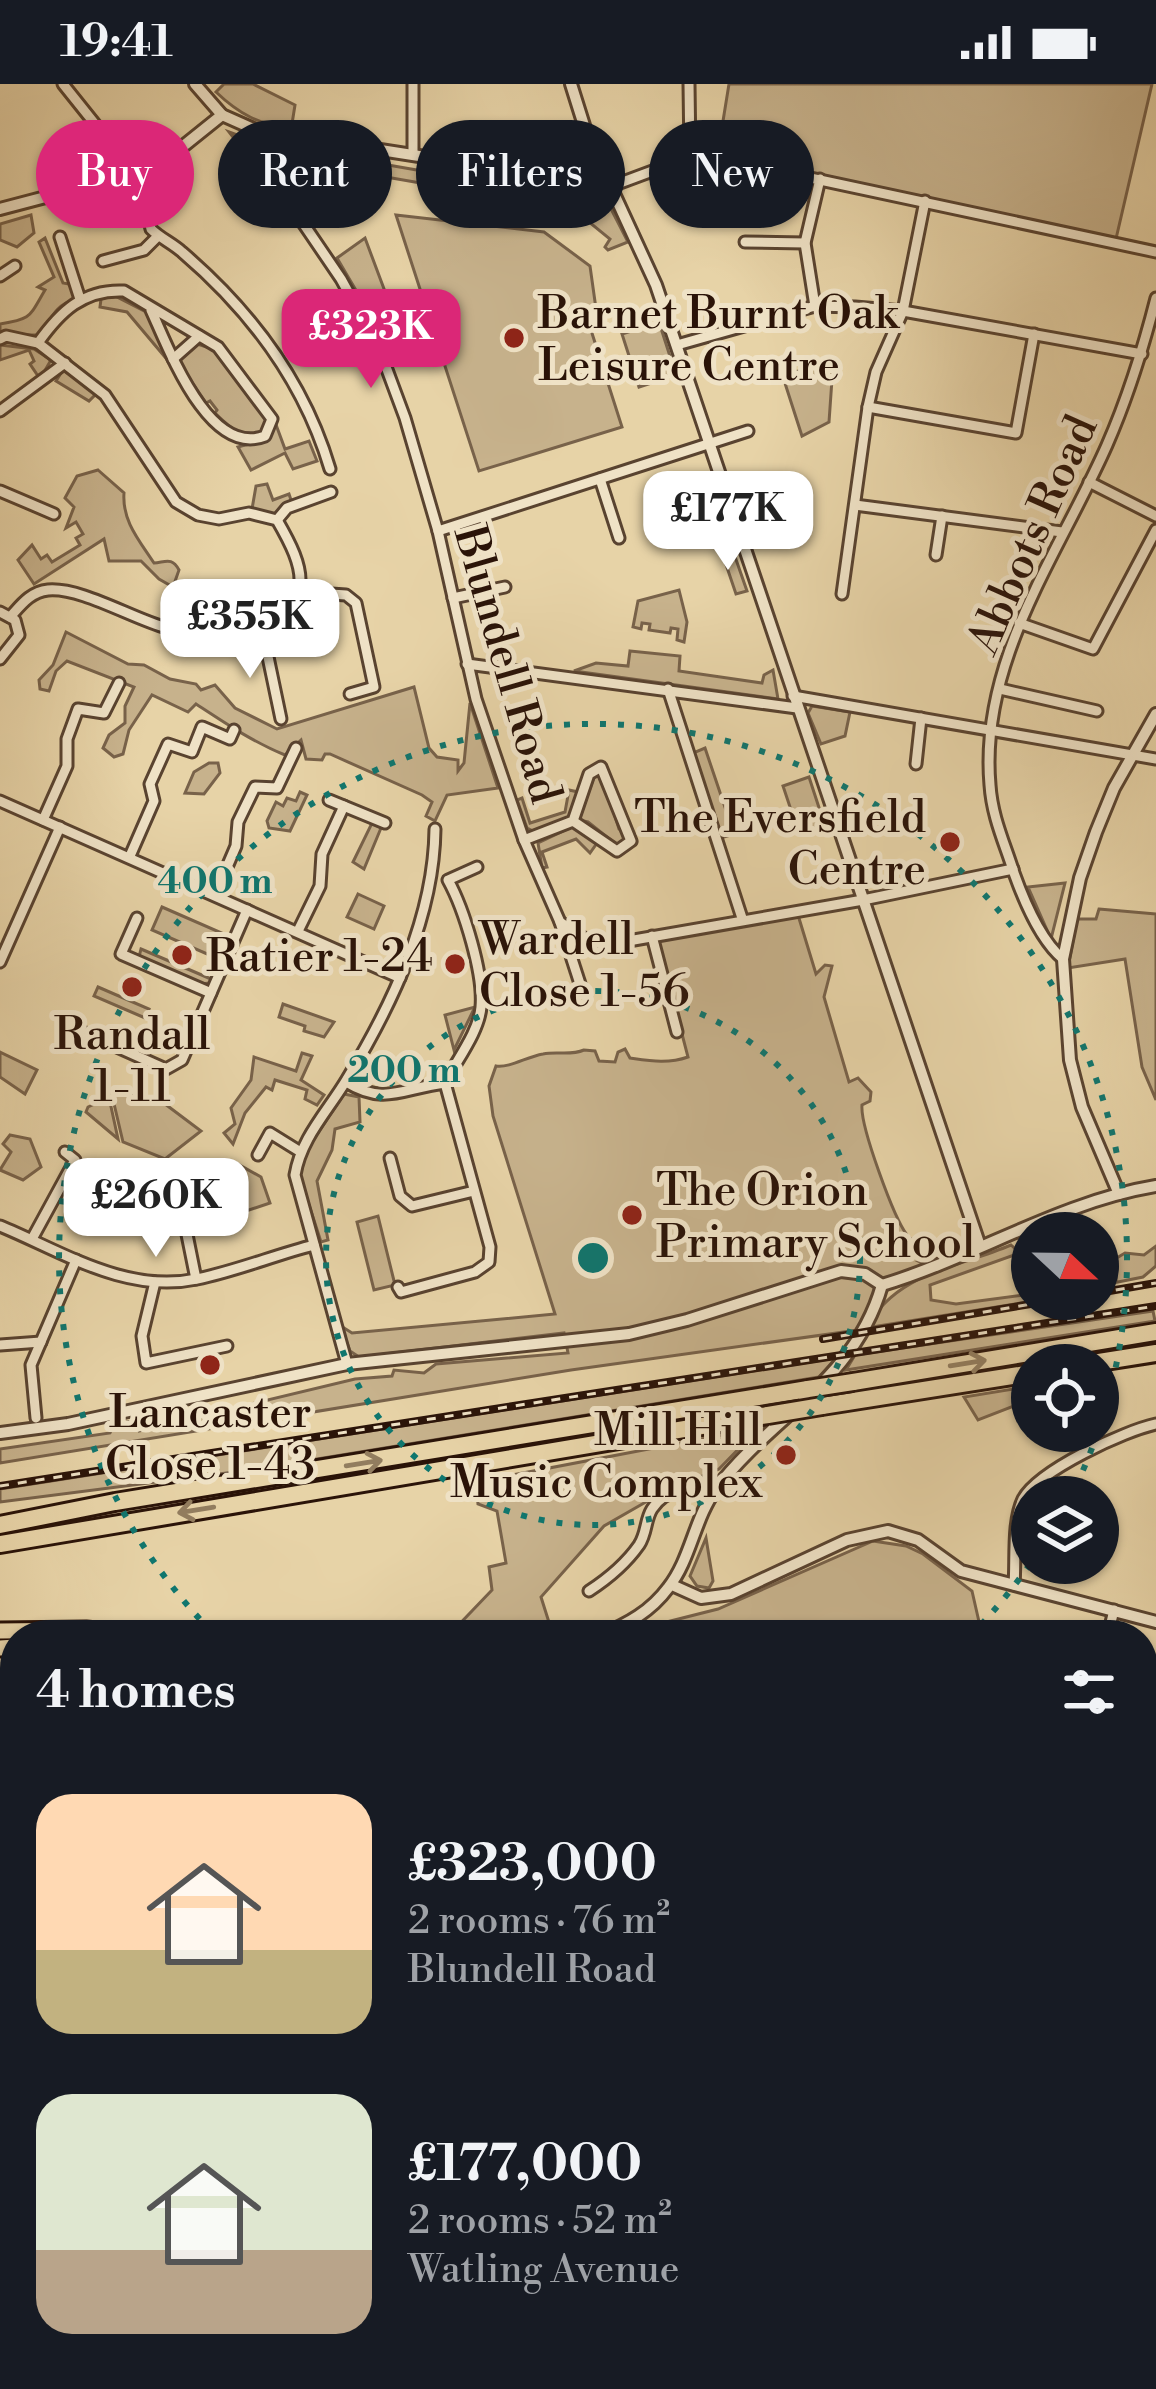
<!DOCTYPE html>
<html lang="en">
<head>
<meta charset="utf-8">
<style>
	body { margin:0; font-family:"Libre Bodoni",serif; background:#242831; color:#f1f3f6; height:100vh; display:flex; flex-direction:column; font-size:45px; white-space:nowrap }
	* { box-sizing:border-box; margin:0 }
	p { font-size:39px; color:#9ea1a6 }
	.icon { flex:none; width:66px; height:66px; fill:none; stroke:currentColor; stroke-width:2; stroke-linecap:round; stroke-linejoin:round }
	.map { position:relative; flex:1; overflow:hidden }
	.side { position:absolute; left:0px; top:1536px; width:1158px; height:771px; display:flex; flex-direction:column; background:#171b24; border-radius:48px 48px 0 0; box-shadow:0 3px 9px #0004 }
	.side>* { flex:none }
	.banner { position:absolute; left:36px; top:36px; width:1086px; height:108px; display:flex; gap:24px }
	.needle { width:78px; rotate:112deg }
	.tools { position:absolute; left:1011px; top:1128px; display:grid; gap:24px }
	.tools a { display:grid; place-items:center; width:108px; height:108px; border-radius:50%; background:#171b24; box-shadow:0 3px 9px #0004; font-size:60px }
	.price { position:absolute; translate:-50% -102px; padding:0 27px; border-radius:24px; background:#fff; color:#222; font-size:39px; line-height:78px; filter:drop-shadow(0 3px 6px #0008) }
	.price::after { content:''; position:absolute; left:50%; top:72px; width:36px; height:27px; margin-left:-18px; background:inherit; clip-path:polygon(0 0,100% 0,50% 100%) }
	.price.active { background:#db2777; color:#fff }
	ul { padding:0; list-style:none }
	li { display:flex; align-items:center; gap:36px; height:300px; padding:0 36px }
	li span { display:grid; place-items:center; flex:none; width:336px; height:240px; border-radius:36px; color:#555 }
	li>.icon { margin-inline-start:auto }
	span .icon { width:144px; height:144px; fill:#fffc; stroke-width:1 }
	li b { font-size:51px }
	h2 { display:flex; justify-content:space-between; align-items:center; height:144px; padding:0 36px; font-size:51px }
	.tag { padding:0 42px; border-radius:54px; background:#171b24; box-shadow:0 3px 9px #0004; font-size:42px; line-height:108px }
	.tag.active { background:#db2777; color:#fff }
	.status { display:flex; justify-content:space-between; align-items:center; height:84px; padding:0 60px; background:#171b24; direction:ltr }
	.status svg { height:33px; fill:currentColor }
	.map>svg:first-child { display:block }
</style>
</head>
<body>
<div class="status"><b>19:41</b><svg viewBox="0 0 49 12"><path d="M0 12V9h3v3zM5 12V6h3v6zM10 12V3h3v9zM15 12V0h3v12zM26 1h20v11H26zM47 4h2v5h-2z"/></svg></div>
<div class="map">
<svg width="1156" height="2305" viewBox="0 0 1156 2305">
	<rect width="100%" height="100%" fill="#e7d3a7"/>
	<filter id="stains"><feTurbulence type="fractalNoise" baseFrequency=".00167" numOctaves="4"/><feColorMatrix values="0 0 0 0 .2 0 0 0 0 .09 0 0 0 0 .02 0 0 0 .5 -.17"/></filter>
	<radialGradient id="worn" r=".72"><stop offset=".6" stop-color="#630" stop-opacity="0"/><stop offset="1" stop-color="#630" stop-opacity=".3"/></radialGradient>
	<g fill="#c7b28c" stroke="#78624a" stroke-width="3">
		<path d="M224,0h29l42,21 -4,25c-33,-7 -51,-15 -75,-38z"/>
		<path d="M729,0h423l-37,159 -398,-85z"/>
		<path d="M229,48l47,17 1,44z"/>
		<path d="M579,59l13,25 -4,7 -27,-4 -2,-8z"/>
		<path d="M365,77l69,12 -2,12 -69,-12z"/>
		<path d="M564,106l43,11 21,41 -20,8 -3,-3 5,-8 -48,-39z"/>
		<path d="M31,131l3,18 -17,14 -17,-7v-16z"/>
		<path d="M396,131l148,17 46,34 8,57 -8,4 32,100 -143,44z"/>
		<path d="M45,154l18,45 6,1 6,9 -1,8c-17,1 -25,21 -34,34h-40v-11c32,-5 29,-7 45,-34l-7,-3 16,-10 -15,-35z"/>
		<path d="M365,154l28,75 -19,8 -37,-63z"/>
		<path d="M113,211l35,18 22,50 -43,-51 -27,-5 1,-8z"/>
		<path d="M659,238l17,53 -37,12 -17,-53z"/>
		<path d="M194,259l16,5 13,10 46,64c-16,27 -38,7 -54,-9l2,-3 -7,-9 -4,2 -25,-37 -1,-11z"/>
		<path d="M0,261l34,4 17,11 -11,19 -10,-15 4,-3 -5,-11 -29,10z"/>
		<path d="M833,281l-4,57 -27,14 -20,-62z"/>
		<path d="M63,286l30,19 3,5 -7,7 -33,-20z"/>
		<path d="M275,338l10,27 24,-8 8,20 -24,8 -8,-16 -34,17 -13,-23c17,-5 33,-3 37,-25z"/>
		<path d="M98,386l26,23c-2,28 15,47 30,70 12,-1 18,-6 25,7l-6,17 -14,-8 -18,-18h-32l-5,-22 -70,45 -16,-24 14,-15 9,14 6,-4 5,7 28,-17 -4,-7 7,-4 -7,-12 -10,6 8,-21 -9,-9 12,-22z"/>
		<path d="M267,400l6,16 16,-6 2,6 -15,16 -24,-7 4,-23z"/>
		<path d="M725,444l22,63 -11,3 -21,-62z"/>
		<path d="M679,506l8,32 -3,20 -7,-2 1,-11 -7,-1 -1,5 -21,-3 1,-6 -8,-1 -1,6 -8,-2 5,-26z"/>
		<path d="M66,548l62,32 16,1 26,14 26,5 5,6 14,-5 20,23 42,21 137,-42 15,61 8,9 21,3v11l6,-8 6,-60 28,85 -51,7 -12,26 -9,-5 6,-14 -10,-7 -92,-41h-5l-3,6 -16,-1 -5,-19 -16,15c-32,-13 -60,-32 -89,-51l-8,8 -36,-17 -23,35 -6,24 -9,3 -11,-9 6,-13 16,-12v-17l9,-19 -67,-26 -11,10 -7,20 -9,-2 -1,-9 14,-15z"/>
		<path d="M630,567l50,5 -1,15 83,12 2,-8 9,-5 5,29 -204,-28 22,-8 32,3z"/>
		<path d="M812,622l38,6 -5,24 -24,8 -13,-31z"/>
		<path d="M705,664l29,86 -13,4 -28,-85z"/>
		<path d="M209,679h9l2,10 -16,21 -19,-1 9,-21z"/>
		<path d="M595,690l7,1 17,54 6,3 1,6 -9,7 -29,-23 -9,-2z"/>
		<path d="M809,693l16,49 -26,8 -16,-48z"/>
		<path d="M569,706l9,2 -6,24 -37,16 -8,-4 -10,-28 5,-2 8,25 35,-11z"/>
		<path d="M300,708l7,3 -17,36 -21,-3 -2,-7 9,-19 7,4 4,-8 9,3z"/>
		<path d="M372,739l9,5 -17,41 -11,-7z"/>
		<path d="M574,742l23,17 -7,10 -14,-14 -34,13 5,15 -5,1 -4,-25z"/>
		<path d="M1065,799l-14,56 -23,-52z"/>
		<path d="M358,810l26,12 -10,23 -27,-12z"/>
		<path d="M162,823l62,27 -10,23 -62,-27z"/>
		<path d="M1099,825l57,5v186l-14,-33 -17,-108 -57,9 9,-49h19z"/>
		<path d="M798,831l18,59 9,-9 7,1 -8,31 25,85 9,-4 13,14 -1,9 -8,4c-2,21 32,113 45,130 6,8 16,10 24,17l1,9 -12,1 10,5 -48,18 -24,45 -287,40 -571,93v-14l110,-16 4,-9 19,-3 6,10 216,-52 37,-3 2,-6 30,3 12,-9 132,-11 -4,-20 -205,24 -9,-6 -9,-25 11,7 203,-19 -62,-198 -4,-30 7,-20c14,2 30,-9 47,-12 15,-3 27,2 41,-4l11,1 4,10 16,1 3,-10 7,-3 5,9c21,3 38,6 58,-1l-32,-123z"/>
		<path d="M141,865l70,30 -1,4 -10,1 -61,-27z"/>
		<path d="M98,903l51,22 -4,9 -51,-22z"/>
		<path d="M283,920l51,18 -10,15 -20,-6 1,-5 -26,-9z"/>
		<path d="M475,923l-21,43 -9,-35z"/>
		<path d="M0,968l37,18 -12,24 -25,-17z"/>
		<path d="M302,969l10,3 -11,24 23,15 -7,10 -12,-6 2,-9 -32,-10 -3,10 -6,-3 -21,26 -12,31 -9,-11 11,-9 -4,-16 20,-28 3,-23 42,14z"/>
		<path d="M111,1007l50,10 40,30 -36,28 -42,-17z"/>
		<path d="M344,1010l15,3 1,25 -25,7 -3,21 -15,31 11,59 -7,2 -21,-65 6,-26z"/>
		<path d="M106,1015l4,3 8,37 -32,-27 2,-5z"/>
		<path d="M10,1051l20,4 11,28 -18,13 -23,-10 11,-18 -8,-8z"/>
		<path d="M236,1079l25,14 9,26 -30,10 -33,1 -1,-30z"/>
		<path d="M116,1087l38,14 2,42 -24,-2 -26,-14 15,-19 -9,-11z"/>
		<path d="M378,1132l17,69 -21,5 -17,-68z"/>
		<path d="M1011,1161l9,8 -90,32 1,15 25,4 76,-10v5l8,1 -174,28c31,-56 91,-60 145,-83z"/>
		<path d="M1156,1162v20l-13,11 -45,9v-7l18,1 -1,-21 10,-6 19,2z"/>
		<path d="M1153,1227l2,10 -309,49 9,-15z"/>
		<path d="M836,1274l-17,19 -569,93 -250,32v-13z"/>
		<path d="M1032,1302v13l-54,21 -14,-23z"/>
		<path d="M748,1346l5,4 -34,35 -61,26 -54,31 -63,71 12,38h-104l43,-45 -3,-23 17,-4 -9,-52 -19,-7 -2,-22z"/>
		<path d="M706,1454l7,43 -4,7 -12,-2 -7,-10z"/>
		<path d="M873,1457l33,5 17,8 49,37 10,44h-329l-6,-8 71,-18z"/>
		<path d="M5,1621l10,3v55l-15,-3v-47z"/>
		<path d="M1143,1647l13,12v140l-13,-6z"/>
		<path d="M1143,1840l13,4v461h-37l-26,-13h50z"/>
		<path d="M776,2292h234l-11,13h-219z"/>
	</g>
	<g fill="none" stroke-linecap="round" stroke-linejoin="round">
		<g stroke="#594330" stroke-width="15">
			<g id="minor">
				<path d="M63,0l72,90"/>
				<path d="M413,0v71"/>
				<path d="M689,0l1,73"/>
				<path d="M289,54l-7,39 6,24 53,78 38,69 26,70 33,113 38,168 48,141 36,82 31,21 20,1 252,-44 150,-31"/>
				<path d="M138,89l13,56c9,9 21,14 31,23 69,59 122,129 148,217"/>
				<path d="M612,102l78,-29 27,1 439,94"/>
				<path d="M60,153l20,62"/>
				<path d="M745,158l60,1"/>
				<path d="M103,177l41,-11 14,-14"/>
				<path d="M0,192l15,-10"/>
				<path d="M815,222l-10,-63 15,-64"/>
				<path d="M0,255l6,-3 32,7 67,52 71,107 22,13 21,4 30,-6 28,7c29,50 37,78 -14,113"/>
				<path d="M38,259c22,-31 45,-54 86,-52l94,56 54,72 -7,17c-56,22 -96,-87 -114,-126"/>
				<path d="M677,261l138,-39 40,1 48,4 239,43"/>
				<path d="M173,275l26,-23"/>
				<path d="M868,323l148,26 18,-99"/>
				<path d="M0,327l65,-48"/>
				<path d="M600,395l19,59"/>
				<path d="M1089,398l67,34"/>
				<path d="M0,407l54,23"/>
				<path d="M855,421l207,27"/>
				<path d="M277,436l10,-12 44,-16"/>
				<path d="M438,447l310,-100"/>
				<path d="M936,471l6,-39"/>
				<path d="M301,508l45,3 10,8 18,84 -24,7"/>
				<path d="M842,510l26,-187 8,-35 27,-61 22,-110"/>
				<path d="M453,514l52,-11"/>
				<path d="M0,528l15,8 4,15 -19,24"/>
				<path d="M10,533c11,-12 20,-25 38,-27 33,-3 85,29 119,38 30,8 64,7 96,5"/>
				<path d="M1019,539l74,26 63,-119"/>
				<path d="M263,549l18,86"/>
				<path d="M467,580l330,44"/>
				<path d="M668,605l74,229"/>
				<path d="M1000,605l97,22"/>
				<path d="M793,612l363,63"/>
				<path d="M916,680l5,-46"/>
				<path d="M329,716l56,23"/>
				<path d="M0,717l400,177"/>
				<path d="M43,736l24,-54v-27l11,-30 26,4 15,-30"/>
				<path d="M524,756l49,-19 16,-47 12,-7 30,74 -14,10 -44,-30"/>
				<path d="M130,772l24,-55 -4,-17 18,-40 24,8 10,-25 28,12 4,-9"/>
				<path d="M215,811l21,-49 2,-24 17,-35 22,1 19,-40"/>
				<path d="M137,834l-16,36 90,39"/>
				<path d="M560,838l22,68"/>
				<path d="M298,847l22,-45 2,-32 22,-48"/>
				<path d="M652,852l25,96"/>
				<path d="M1063,875c-23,-19 -39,-58 -49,-86 -9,-29 -22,-56 -24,-88 -11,-125 69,-231 117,-340 21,-48 36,-96 49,-147"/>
				<path d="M0,878l60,-135"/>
				<path d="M72,943l94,42 16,-9 65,-150"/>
				<path d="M346,998c39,24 57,6 99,1"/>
				<path d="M445,999c11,-22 34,-51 36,-76 3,-33 -17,-98 -33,-127l29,-13"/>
				<path d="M258,1071l12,-22 29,18"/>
				<path d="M390,1074l10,38 12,10 62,-15"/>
				<path d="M178,1106l18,89"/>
				<path d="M0,1142c63,26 126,68 197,53 39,-8 78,-24 117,-34"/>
				<path d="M32,1155l43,-79 -10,-8"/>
				<path d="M155,1198l-13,54 4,27 81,-17"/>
				<path d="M398,1203l3,5 74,-20 14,-10 1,-15 -45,-164"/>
				<path d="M0,1261l41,-3"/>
				<path d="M347,1280l-52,-189c6,-37 33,-64 52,-96 45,-74 87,-162 88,-250"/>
				<path d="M36,1334l-5,-53 45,-105"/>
				<path d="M1014,1501c2,-25 -2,-63 9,-86 16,-29 101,-68 133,-75"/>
				<path d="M589,1507c20,-13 36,-26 50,-46 8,-12 6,-25 13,-36 14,-21 40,-25 60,-15"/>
				<path d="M1108,1551l6,-25"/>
				<path d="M0,1681h9l6,8"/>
				<path d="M0,1762l15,10"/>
				<path d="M4,1800l11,-19"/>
				<path d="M0,2012l15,6"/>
				<path d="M0,2142l15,-11"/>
				<path d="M187,2304l3,-12"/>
			</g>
		</g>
		<g stroke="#594330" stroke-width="16">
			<g id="tertiary">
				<path d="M195,0l27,31 36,16 354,55"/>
				<path d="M571,0l16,51 69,150 324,961"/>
				<path d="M0,125l156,-41 66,-53"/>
				<path d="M1119,1110l-37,-87 -12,-47 -7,-101 17,-81 16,-46 18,-44 42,-74"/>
				<path d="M882,1201c93,-28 177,-83 274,-99"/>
				<path d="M0,1349l68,-9 279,-60 282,-30 58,-14 154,-49 24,3 17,11"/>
				<path d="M672,1501l29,13 30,-4 116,-54 41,-9 30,9 43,31 195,51"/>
				<path d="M601,1551c27,-11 50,-24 67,-47 23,-29 26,-69 48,-99 55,-73 139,-108 166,-204"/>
				<path d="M0,2226l15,5"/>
				<path d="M314,2292l29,13"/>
				<path d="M1094,2292l21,13"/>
				<path d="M105,2305l4,-13"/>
				<path d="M561,2305l21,-13"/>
			</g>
		</g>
		<g stroke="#2a1308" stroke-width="21">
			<g id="trunk">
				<path d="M0,1547l86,-1 57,5"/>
				<path d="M0,1564l15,-1"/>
				<path d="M1143,1813l13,5"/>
				<path d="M1143,1830l13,5"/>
			</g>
		</g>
		<g stroke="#2a1308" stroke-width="22">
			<g id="motorway">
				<path d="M1080,1281l76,-12"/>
				<path d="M853,1298l303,-50"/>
				<path d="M822,1322l210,-33"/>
				<path d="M0,1441l115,-23 693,-113"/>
				<path d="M0,1460l768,-129"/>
			</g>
		</g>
		<use href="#minor" stroke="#efe2c6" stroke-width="9"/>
		<use href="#tertiary" stroke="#efe2c6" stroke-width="10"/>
		<use href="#trunk" stroke="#e7d3a7" stroke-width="15"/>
		<use href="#motorway" stroke="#e7d3a7" stroke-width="16"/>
		<g stroke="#2a1308" stroke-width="8">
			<g id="rail">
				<path d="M1098,1209l58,-10"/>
				<path d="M823,1255l238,-40"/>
				<path d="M0,1402l1156,-180"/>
			</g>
		</g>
		<use href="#rail" stroke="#efe2c6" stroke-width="3" stroke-dasharray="9" stroke-linecap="butt"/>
		<g stroke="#2a1308" stroke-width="22" stroke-linecap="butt">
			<g id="motorway-bridge">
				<path d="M808,1305l45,-7"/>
				<path d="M768,1331l54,-9"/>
			</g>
		</g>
		<use href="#motorway-bridge" stroke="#e7d3a7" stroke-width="16"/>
	</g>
	<defs><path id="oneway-shaft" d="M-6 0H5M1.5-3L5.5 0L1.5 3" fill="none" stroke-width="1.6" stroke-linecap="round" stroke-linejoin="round" transform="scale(3)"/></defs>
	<g stroke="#927d5f">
		<use href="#oneway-shaft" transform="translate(968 1279) rotate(-9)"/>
		<use href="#oneway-shaft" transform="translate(364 1379) rotate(-9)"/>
		<use href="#oneway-shaft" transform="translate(196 1426) rotate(171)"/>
	</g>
	<g fill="none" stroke="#0f766e" stroke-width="6" stroke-dasharray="6 12">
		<circle cx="593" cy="1174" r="267"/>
		<path d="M1030 1480A534 534 0 0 1 974 1548M212 1548A534 534 0 1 1 1071 1412"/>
	</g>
	<g fill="#8f2418" stroke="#efe2c6" stroke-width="4.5">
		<circle cx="514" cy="254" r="12"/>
		<circle cx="950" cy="758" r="12"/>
		<circle cx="182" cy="871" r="12"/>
		<circle cx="455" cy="880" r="12"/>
		<circle cx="132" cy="903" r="12"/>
		<circle cx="632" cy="1131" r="12"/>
		<circle cx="210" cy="1281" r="12"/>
		<circle cx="786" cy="1371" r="12"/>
	</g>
	<g text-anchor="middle" stroke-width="10" stroke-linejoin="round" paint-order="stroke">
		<g font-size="45" fill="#2a1308" stroke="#efe2c6" text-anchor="start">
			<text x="538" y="244">Barnet Burnt Oak<tspan x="538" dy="52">Leisure Centre</tspan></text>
			<text x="926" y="748" text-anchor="end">The Eversfield<tspan x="926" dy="52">Centre</tspan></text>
			<text x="479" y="870">Wardell<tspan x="479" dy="52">Close 1-56</tspan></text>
			<text x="206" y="887">Ratier 1-24</text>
			<text x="132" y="965" text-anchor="middle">Randall<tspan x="132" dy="52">1-11</tspan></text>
			<text x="656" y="1121">The Orion<tspan x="656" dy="52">Primary School</tspan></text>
			<text x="210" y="1343" text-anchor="middle">Lancaster<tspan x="210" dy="52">Close 1-43</tspan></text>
			<text x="762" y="1361" text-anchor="end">Mill Hill<tspan x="762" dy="52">Music Complex</tspan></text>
		</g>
		<g font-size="45" fill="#2a1308" stroke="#efe2c6">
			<text transform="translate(1031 450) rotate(-66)" y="16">Abbots Road</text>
			<text transform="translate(509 580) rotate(74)" y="16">Blundell Road</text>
		</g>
	</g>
	<circle cx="593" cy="1174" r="18" fill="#0f766e" stroke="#efe2c6" stroke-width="6"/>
	<g font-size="36" text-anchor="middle" font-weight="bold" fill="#0f766e" stroke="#efe2c6" stroke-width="10" stroke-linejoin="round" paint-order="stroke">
		<text x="215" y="809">400 m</text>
		<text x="404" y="998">200 m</text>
	</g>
	<rect width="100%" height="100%" filter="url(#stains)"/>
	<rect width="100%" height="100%" fill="url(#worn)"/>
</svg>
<div class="tools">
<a><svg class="needle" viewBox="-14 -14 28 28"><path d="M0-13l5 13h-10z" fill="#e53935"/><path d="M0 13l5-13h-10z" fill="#9ea1a6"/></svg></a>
<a><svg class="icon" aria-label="locate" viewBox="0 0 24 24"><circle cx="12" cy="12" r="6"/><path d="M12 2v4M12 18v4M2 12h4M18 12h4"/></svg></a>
<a><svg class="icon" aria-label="layers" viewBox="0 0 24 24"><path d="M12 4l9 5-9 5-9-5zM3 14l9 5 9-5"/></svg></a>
</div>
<b class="price active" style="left:371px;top:307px">£323K</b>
<b class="price" style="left:728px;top:489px">£177K</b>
<b class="price" style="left:250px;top:597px">£355K</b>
<b class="price" style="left:156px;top:1176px">£260K</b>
<div class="banner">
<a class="tag active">Buy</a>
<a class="tag">Rent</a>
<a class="tag">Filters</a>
<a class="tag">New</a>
</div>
<section class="side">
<h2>4 homes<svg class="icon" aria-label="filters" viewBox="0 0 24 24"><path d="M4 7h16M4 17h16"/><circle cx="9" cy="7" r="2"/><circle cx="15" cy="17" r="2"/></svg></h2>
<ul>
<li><span style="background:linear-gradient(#ffd9b3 65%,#c2b280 0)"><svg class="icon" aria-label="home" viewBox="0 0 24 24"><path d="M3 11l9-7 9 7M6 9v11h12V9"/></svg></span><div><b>£323,000</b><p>2 rooms · 76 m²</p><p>Blundell Road</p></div></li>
<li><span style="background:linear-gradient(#dfe7d0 65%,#b9a48a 0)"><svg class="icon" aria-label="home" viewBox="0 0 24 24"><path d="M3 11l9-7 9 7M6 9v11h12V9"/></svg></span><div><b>£177,000</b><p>2 rooms · 52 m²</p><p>Watling Avenue</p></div></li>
</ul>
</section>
</div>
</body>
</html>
